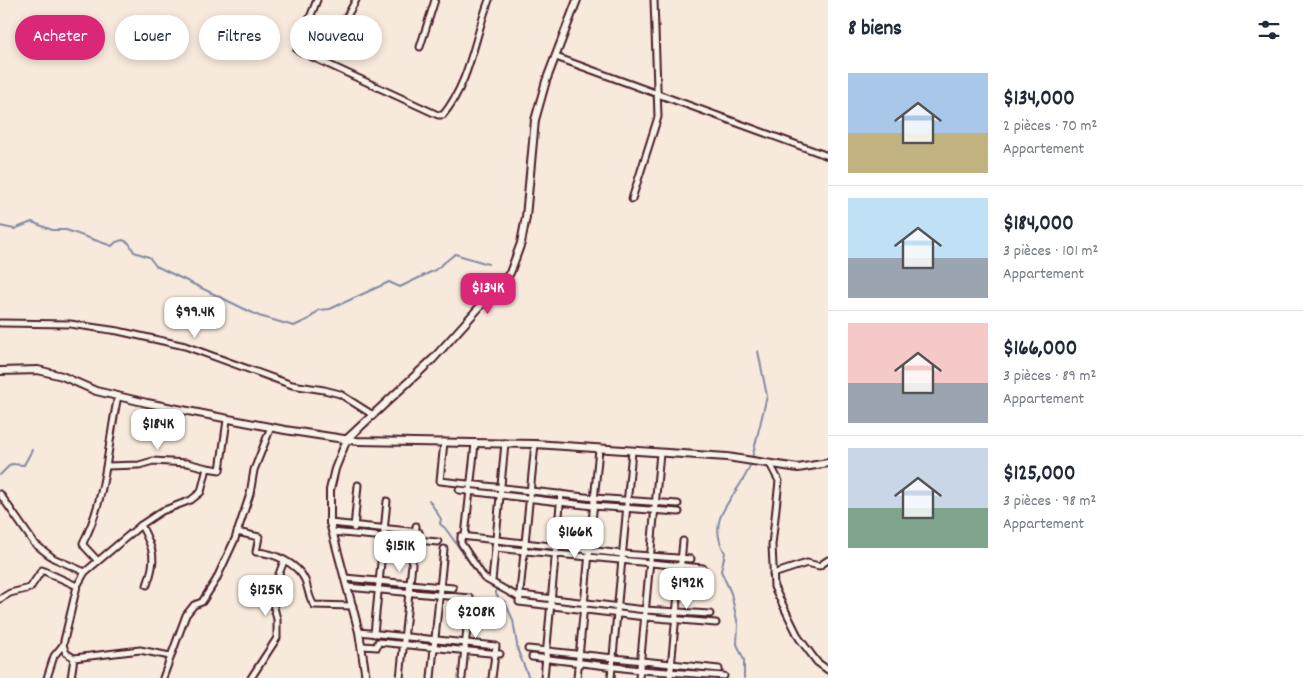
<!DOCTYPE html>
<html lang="fr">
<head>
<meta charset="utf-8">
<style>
	body { margin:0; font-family:Dekko,sans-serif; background:#f2f2f3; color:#1f2937; height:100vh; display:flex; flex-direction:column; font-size:19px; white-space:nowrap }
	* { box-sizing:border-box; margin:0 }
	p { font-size:16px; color:#747a83 }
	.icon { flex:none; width:28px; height:28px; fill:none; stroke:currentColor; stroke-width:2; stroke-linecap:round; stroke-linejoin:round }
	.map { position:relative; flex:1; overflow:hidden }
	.sheet { display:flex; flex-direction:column; background:#fff; width:475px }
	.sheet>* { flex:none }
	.guide { position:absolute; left:15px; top:15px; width:475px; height:45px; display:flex; gap:10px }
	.price { position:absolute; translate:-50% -42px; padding:0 11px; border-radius:10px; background:#fff; color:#222; font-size:16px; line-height:32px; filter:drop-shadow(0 1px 2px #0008) }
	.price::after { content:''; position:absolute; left:50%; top:30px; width:15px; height:11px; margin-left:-8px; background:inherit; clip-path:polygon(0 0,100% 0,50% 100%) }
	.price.current { background:#db2777; color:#fff }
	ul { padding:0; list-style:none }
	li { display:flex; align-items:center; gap:15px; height:125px; padding:0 20px }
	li+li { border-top:1px solid #e0e1e3 }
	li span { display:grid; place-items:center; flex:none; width:140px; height:100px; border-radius:0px; color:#555 }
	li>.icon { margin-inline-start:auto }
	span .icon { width:60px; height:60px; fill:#fffc; stroke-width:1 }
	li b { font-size:21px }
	h2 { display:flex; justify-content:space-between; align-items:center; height:60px; padding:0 20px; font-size:21px }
	.chip { padding:0 18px; border-radius:22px; background:#fff; box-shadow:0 2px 8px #0003; font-size:18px; line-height:45px }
	.chip.current { background:#db2777; color:#fff }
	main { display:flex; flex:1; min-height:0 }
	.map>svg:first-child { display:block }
</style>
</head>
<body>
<main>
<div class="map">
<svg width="828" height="678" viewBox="0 0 828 678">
	<rect width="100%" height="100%" fill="#f7e9dc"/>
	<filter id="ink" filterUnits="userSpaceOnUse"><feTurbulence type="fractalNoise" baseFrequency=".02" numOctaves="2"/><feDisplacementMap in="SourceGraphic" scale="10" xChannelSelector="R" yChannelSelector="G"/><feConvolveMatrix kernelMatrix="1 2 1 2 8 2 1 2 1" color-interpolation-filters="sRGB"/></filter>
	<g filter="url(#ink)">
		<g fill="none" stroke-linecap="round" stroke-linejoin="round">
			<g stroke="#858ba5" stroke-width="2">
				<path d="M0,226l14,3 18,-7 20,8h14l46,16 4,-4 7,-2 6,3 5,9 15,5 7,9 103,50 35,10 15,-7 10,-9 11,-1 59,-27 11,5 35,-17 20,-16 33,10"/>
				<path d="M752,458l15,-62 -9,-45"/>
				<path d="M0,475l11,-11 13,1 8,-15"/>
				<path d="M429,500l12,19 -1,5 5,4 39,54h4"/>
				<path d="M496,587v7l3,5 6,3 8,18 5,31 11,27"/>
				<path d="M744,678v-18l-7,-16 1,-19 -7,-32 -10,-22 4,-18c-22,-39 15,-56 26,-90"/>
			</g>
			<g stroke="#4a1f2b" stroke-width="9">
				<g id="minor">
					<path d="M317,0l-20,50 141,65h5c27,-33 31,-76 46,-115"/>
					<path d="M420,47l15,-47"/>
					<path d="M556,57l272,99"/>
					<path d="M322,61l34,-61"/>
					<path d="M632,199l26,-82 -4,-117"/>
					<path d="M0,323l70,1 48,7 67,15 107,39 32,5 16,4 33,21"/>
					<path d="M444,442l-4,39 154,17 84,6"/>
					<path d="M535,444l-16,158 126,15 71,6"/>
					<path d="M770,464l9,17 -7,64 2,42 25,51 18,24 11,8"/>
					<path d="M107,466l32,-1 14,-4 34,2 20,5"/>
					<path d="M459,490l134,16 86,6"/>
					<path d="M0,494l34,49 19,15 32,14"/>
					<path d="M330,523l89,9"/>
					<path d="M141,525c13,25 16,33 6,60"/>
					<path d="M354,528l4,-43"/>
					<path d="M237,532l22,5 -3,15c18,1 41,11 49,28 3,8 4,19 9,25l39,1"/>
					<path d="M332,532l106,10"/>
					<path d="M465,536l10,-92"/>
					<path d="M495,548l208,20"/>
					<path d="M98,561l-14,-15 -1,-3c24,-46 24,-97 35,-147"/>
					<path d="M773,574l34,-11 12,3 9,-6"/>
					<path d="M345,578l108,10"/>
					<path d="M492,581l13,-138"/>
					<path d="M347,587l123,11 -8,80"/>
					<path d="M521,595l124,15 65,4"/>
					<path d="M520,598l-36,-20 -23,-35v-7l162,18 68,5"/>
					<path d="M0,599l10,-6 20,-5 12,-18 35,16"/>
					<path d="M359,632l137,14 -4,32"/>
					<path d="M374,634l13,-133"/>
					<path d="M363,646l14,1 1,-5 122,12"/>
					<path d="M528,649l191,20"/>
					<path d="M532,657l108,13 84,6"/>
					<path d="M74,658l66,-8 30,6"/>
					<path d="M47,678l7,-22 9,-11"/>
					<path d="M71,678l3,-20 -8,-5 -3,-8 14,-59 8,-14 56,-47 21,-14 29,-11 10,-8 6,-24 13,2 7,-50"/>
					<path d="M163,678l23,-63 8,-10 8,-3 14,-22 19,-41 15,-45 4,-24 17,-43"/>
					<path d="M251,678l26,-40v-19l-5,-19v-8l12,-31"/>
					<path d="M400,678l16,-152"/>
					<path d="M431,678l13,-129"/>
					<path d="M544,678l17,-184"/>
					<path d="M577,678l22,-229"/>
					<path d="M611,678l21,-227"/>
					<path d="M639,678l21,-225"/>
					<path d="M670,678l13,-137"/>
				</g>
			</g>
			<g stroke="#4a1f2b" stroke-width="10">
				<g id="tertiary">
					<path d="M0,371l38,-1 24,6 34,15 51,12 138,27 72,11 178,3 192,13 71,11 30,-5"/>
					<path d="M366,678l-7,-46 -29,-109v-33l5,-21 12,-30 86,-80 77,-86 11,-30 5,-26 9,-97 11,-39 31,-81"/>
				</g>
			</g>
			<use href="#minor" stroke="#f7f3e8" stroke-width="5"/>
			<use href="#tertiary" stroke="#f7f3e8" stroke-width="6"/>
		</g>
	</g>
</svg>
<b class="price current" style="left:488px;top:315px">$134K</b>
<b class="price" style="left:195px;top:339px">$99.4K</b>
<b class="price" style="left:158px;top:451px">$184K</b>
<b class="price" style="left:575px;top:559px">$166K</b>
<b class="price" style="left:400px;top:573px">$151K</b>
<b class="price" style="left:687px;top:610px">$192K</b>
<b class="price" style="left:266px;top:617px">$125K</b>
<b class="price" style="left:476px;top:639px">$208K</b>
<div class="guide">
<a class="chip current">Acheter</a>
<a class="chip">Louer</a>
<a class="chip">Filtres</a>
<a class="chip">Nouveau</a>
</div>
</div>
<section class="sheet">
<h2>8 biens<svg class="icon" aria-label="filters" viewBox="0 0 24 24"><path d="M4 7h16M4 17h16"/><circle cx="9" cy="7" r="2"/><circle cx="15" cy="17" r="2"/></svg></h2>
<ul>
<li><span style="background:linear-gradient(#a9c7e8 60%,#c2b280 0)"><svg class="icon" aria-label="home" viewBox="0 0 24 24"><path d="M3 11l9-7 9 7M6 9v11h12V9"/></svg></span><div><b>$134,000</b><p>2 pièces · 70 m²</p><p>Appartement</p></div></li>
<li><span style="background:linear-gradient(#bfe0f5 60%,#9aa5b1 0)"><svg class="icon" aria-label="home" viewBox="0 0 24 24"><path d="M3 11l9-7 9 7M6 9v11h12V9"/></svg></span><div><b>$184,000</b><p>3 pièces · 101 m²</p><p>Appartement</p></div></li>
<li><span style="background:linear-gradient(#f6c9c9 60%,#9aa5b1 0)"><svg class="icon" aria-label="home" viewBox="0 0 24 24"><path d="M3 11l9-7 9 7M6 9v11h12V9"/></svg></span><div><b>$166,000</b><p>3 pièces · 89 m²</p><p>Appartement</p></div></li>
<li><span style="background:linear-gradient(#c9d6e8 60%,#7fa58c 0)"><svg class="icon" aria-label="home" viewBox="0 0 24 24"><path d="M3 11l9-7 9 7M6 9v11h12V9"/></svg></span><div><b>$125,000</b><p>3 pièces · 98 m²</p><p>Appartement</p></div></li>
</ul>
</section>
</main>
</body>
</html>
